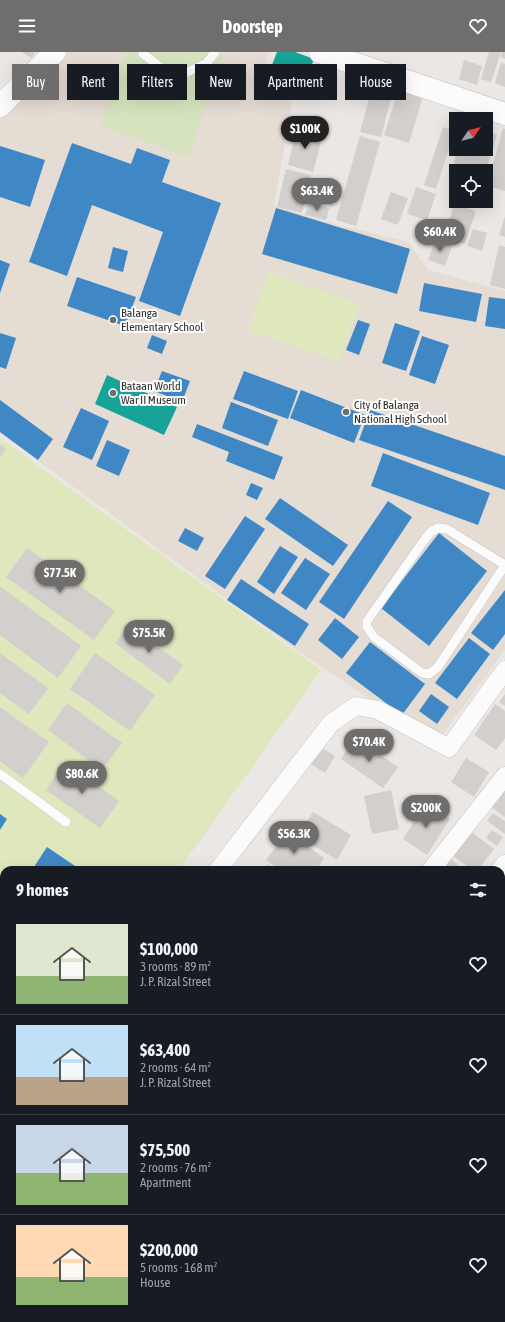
<!DOCTYPE html>
<html lang="en">
<head>
<meta charset="utf-8">
<style>
	body { margin:0; font-family:"Asap Condensed",sans-serif; background:#242831; color:#f1f3f6; height:100vh; display:flex; flex-direction:column; font-size:15px; white-space:nowrap }
	* { box-sizing:border-box; margin:0 }
	p { font-size:13px; color:#9ea1a6 }
	.icon { flex:none; width:22px; height:22px; fill:none; stroke:currentColor; stroke-width:2; stroke-linecap:round; stroke-linejoin:round }
	.map { position:relative; flex:1; overflow:hidden }
	.sheet { position:absolute; left:0px; top:814px; width:505px; height:456px; display:flex; flex-direction:column; background:#171b24; border-radius:12px 12px 0 0; box-shadow:0 4px 16px #0002 }
	.sheet>* { flex:none }
	.guide { position:absolute; left:12px; top:12px; width:481px; height:36px; display:flex; gap:8px }
	.needle { width:26px; rotate:55deg }
	.tools { position:absolute; left:449px; top:60px; display:grid; gap:8px }
	.tools a { display:grid; place-items:center; width:44px; height:44px; border-radius:0px; background:#171b24; box-shadow:0 4px 16px #0002; font-size:20px }
	.price { position:absolute; translate:-50% -34px; padding:0 9px; border-radius:14px; background:#706e6d; color:#fff; font-size:13px; line-height:26px; filter:drop-shadow(0 1px 2px #0008) }
	.price::after { content:''; position:absolute; left:50%; top:24px; width:12px; height:9px; margin-left:-6px; background:inherit; clip-path:polygon(0 0,100% 0,50% 100%) }
	.price.on { background:#222; color:#fff }
	ul { padding:0; list-style:none }
	li { display:flex; align-items:center; gap:12px; height:100px; padding:0 16px }
	li+li { border-top:1px solid #363941 }
	li span { display:grid; place-items:center; flex:none; width:112px; height:80px; border-radius:0px; color:#555 }
	li>.icon { margin-inline-start:auto }
	span .icon { width:48px; height:48px; fill:#fffc; stroke-width:1 }
	li b { font-size:17px }
	h2 { display:flex; justify-content:space-between; align-items:center; height:48px; padding:0 16px; font-size:17px }
	.tag { padding:0 14px; border-radius:0px; background:#171b24; box-shadow:0 4px 16px #0002; font-size:14px; line-height:36px }
	.tag.on { background:#706e6d; color:#fff }
	header { display:flex; justify-content:space-between; align-items:center; height:52px; padding:0 16px; background:#706e6d; color:#fff; font-size:18px; font-weight:700 }
	.map>svg:first-child { display:block }
</style>
</head>
<body>
<header><svg class="icon" aria-label="menu" viewBox="0 0 24 24"><path d="M4 6h16M4 12h16M4 18h16"/></svg>Doorstep<svg class="icon" aria-label="heart" viewBox="0 0 24 24"><path d="M12 20l-8-8c-3-5 5-10 8-4 3-6 11-1 8 4z"/></svg></header>
<div class="map">
<svg width="505" height="1270" viewBox="0 0 505 1270">
	<rect width="100%" height="100%" fill="#ebe7e4"/>
	<path fill="#e5dcd3" d="M67,0h202l-12,42 35,8 -18,104 57,17 77,19 20,28 77,21v359l-62,84 -43,-15 -108,-72 -292,-214v-314z"/>
	<path fill="#d5e4bf" d="M126,0h78l18,6 -34,99 -87,-31z"/>
	<g fill="#dfe8bd">
		<path d="M269,220l90,32 -20,58 -91,-32z"/>
		<path d="M0,386l321,232 -142,200h-175v130l-4,-2z"/>
	</g>
	<g fill="#9ce3e8">
		<path d="M0,1019l4,1v223l-4,-1z"/>
		<path d="M501,1152l4,1v117h-408l-13,-4h417z"/>
	</g>
	<g fill="#3f88c5">
		<path d="M72,91l59,21 6,-16 33,12 -8,22 59,21 -41,113 -41,-15 24,-69 -71,-27 -25,71 -38,-14z"/>
		<path d="M0,94l45,14 -15,47 -30,-10z"/>
		<path d="M276,156l134,41 -13,45 -135,-40z"/>
		<path d="M113,195l15,4 -5,21 -15,-4z"/>
		<path d="M0,208l10,4 -10,29z"/>
		<path d="M77,225l59,20 -11,29 -58,-20z"/>
		<path d="M424,231l58,11 -6,28 -57,-11z"/>
		<path d="M489,245l16,2v30l-20,-3z"/>
		<path d="M358,268l12,4 -11,31 -13,-5z"/>
		<path d="M395,271l25,8 -14,40 -24,-8z"/>
		<path d="M0,281l16,5 -10,31 -6,-2z"/>
		<path d="M152,283l15,6 -5,13 -15,-6z"/>
		<path d="M422,284l27,9 -14,39 -26,-9z"/>
		<path d="M162,319l28,10 -8,21 -28,-11z"/>
		<path d="M244,319l54,20 -10,28 -55,-20z"/>
		<path d="M301,338l64,25 -11,28 -64,-25z"/>
		<path d="M0,348l53,39 -15,21 -38,-28z"/>
		<path d="M231,350l47,18 -10,26 -46,-18z"/>
		<path d="M81,356l28,13 -17,39 -29,-13z"/>
		<path d="M370,358l135,46v34l-146,-50z"/>
		<path d="M197,372l86,33 -9,23 -48,-19 3,-9 -37,-15z"/>
		<path d="M107,388l23,10 -11,26 -23,-10z"/>
		<path d="M383,401l107,40 -12,32 -107,-39z"/>
		<path d="M251,431l12,5 -6,12 -11,-5z"/>
		<path d="M280,446l68,47 -15,21 -68,-47z"/>
		<path d="M388,449l24,16 -68,102 -25,-17z"/>
		<path d="M245,464l20,13 -40,60 -20,-13z"/>
		<path d="M185,476l19,10 -7,13 -19,-10z"/>
		<path d="M439,481l48,38 -58,75 -48,-38z"/>
		<path d="M280,494l18,11 -24,37 -17,-12z"/>
		<path d="M305,506l25,16 -24,36 -25,-17z"/>
		<path d="M241,527l68,45 -14,22 -68,-46z"/>
		<path d="M505,538v44l-12,16 -22,-17z"/>
		<path d="M335,566l24,19 -17,22 -24,-19z"/>
		<path d="M469,586l21,16 -33,45 -22,-16z"/>
		<path d="M370,590l55,42 -23,31 -56,-42z"/>
		<path d="M431,642l18,13 -12,17 -18,-13z"/>
		<path d="M0,762l7,5 -7,11z"/>
		<path d="M47,795l31,21 -2,2h-44z"/>
		<path d="M4,860v67l-1,2 -3,-2v-61z"/>
	</g>
	<g fill="#17a398">
		<path d="M277,0h18l19,7 -11,30 -35,-14z"/>
		<path d="M107,323l70,32 -13,28 -69,-31z"/>
	</g>
	<g fill="#d2cfcd">
		<path d="M21,0h14l-3,6z"/>
		<path d="M489,0h12l-10,30 -10,-3z"/>
		<path d="M502,0h3v7l-5,-2z"/>
		<path d="M464,8l18,6 -5,19 -18,-6z"/>
		<path d="M501,10l4,2v23l-10,-4z"/>
		<path d="M372,36l20,6 -11,43 -21,-5z"/>
		<path d="M399,36l24,8 -14,47 -25,-8z"/>
		<path d="M297,75l26,8 -10,37 -25,-7z"/>
		<path d="M443,75l12,4 -19,58 -12,-4z"/>
		<path d="M503,76l2,1v62l-18,-5z"/>
		<path d="M486,79l11,4 -11,36h-30v6l-6,-2 8,-26h28z"/>
		<path d="M360,84l20,6 -24,84 -20,-6z"/>
		<path d="M286,117l25,6 -9,38 -25,-6z"/>
		<path d="M416,135l20,7 -9,26 -20,-6z"/>
		<path d="M391,140l17,6 -10,27 -17,-6z"/>
		<path d="M309,151l20,5 -3,12 -21,-5z"/>
		<path d="M454,152l22,7 -11,33 -21,-7z"/>
		<path d="M505,164v21l-6,-2z"/>
		<path d="M473,177l14,4 -5,18 -15,-5z"/>
		<path d="M435,188l17,6 -7,20 -17,-6z"/>
		<path d="M499,193l6,2v42l-15,-4z"/>
		<path d="M0,392l6,5 -6,9z"/>
		<path d="M27,496l88,63 -21,29 -88,-63z"/>
		<path d="M0,535h1l80,59 -23,32 -58,-43z"/>
		<path d="M128,573l55,40 -13,19 -55,-41z"/>
		<path d="M0,601l48,35 -19,26 -29,-21z"/>
		<path d="M95,601l60,42 -25,36 -60,-42z"/>
		<path d="M505,642v12l-6,-4z"/>
		<path d="M67,651l55,40 -20,27 -54,-40z"/>
		<path d="M495,652l10,7v27l-9,12 -22,-15z"/>
		<path d="M0,655l49,35 -26,36 -23,-17z"/>
		<path d="M355,685l43,30 -15,21 -42,-29z"/>
		<path d="M319,694l16,10 -10,17 -16,-10z"/>
		<path d="M466,706l23,14 -15,25 -23,-15z"/>
		<path d="M65,710l54,39 -19,27 -54,-38z"/>
		<path d="M505,734v31l-15,-11z"/>
		<path d="M391,738l8,39 -27,5 -8,-38z"/>
		<path d="M426,751l24,16 -23,36 -24,-16z"/>
		<path d="M313,760l38,23 -14,25 -39,-24z"/>
		<path d="M493,761l12,8v13l-18,-13z"/>
		<path d="M492,778l11,7 -6,9 -11,-8z"/>
		<path d="M287,779l37,27 -8,12h-36l-14,-10z"/>
		<path d="M470,779l24,18 -16,21h-6l-20,-15z"/>
		<path d="M451,807l13,11h-23z"/>
		<path d="M268,812l9,6h-13z"/>
		<path d="M502,824l3,3 -1,32 -3,-3z"/>
		<path d="M505,866v38l-4,-4v-30z"/>
		<path d="M503,952l2,2v35l-4,-4v-31z"/>
		<path d="M2,964h2v20l-4,-1v-14z"/>
		<path d="M0,986l4,1v22l-4,-1z"/>
		<path d="M501,1044l4,5v9l-2,2 -2,-2z"/>
	</g>
	<g fill="none" stroke-linecap="round" stroke-linejoin="round">
		<g stroke="#c5c4c4" stroke-width="10">
			<g id="lane">
				<path d="M143,0v2l32,24 32,-15 8,-11"/>
				<path d="M438,476l9,1 58,36 -67,102 -9,7 -7,-1 -48,-36 -7,-10v-6l58,-82 6,-7z"/>
				<path d="M0,722l66,48"/>
				<path d="M0,947l4,1"/>
			</g>
		</g>
		<g stroke="#c5c4c4" stroke-width="19">
			<g id="street">
				<path d="M218,818l113,-147 25,-17 22,4 71,38 56,-78"/>
				<path d="M431,818l74,-94"/>
				<path d="M500,818l5,-6"/>
				<path d="M501,933l4,-5"/>
				<path d="M501,1011l4,-4"/>
			</g>
		</g>
		<g stroke="#c5c4c4" stroke-width="23">
			<g id="secondary">
				<path d="M320,0l185,62"/>
				<path d="M0,54l55,-54"/>
			</g>
		</g>
		<use href="#lane" stroke="#fcfbfb" stroke-width="9"/>
		<use href="#street" stroke="#fcfbfb" stroke-width="18"/>
		<use href="#secondary" stroke="#fcfbfb" stroke-width="22"/>
	</g>
	<g fill="#706e6d" stroke="#fff" stroke-width="1.5">
		<circle cx="113" cy="268" r="4"/>
		<circle cx="113" cy="341" r="4"/>
		<circle cx="346" cy="360" r="4"/>
	</g>
	<g text-anchor="middle" stroke-width="4" stroke-linejoin="round" paint-order="stroke">
		<g font-size="12" fill="#2d2d2d" stroke="#fff" text-anchor="start">
			<text x="121" y="265">Balanga<tspan x="121" dy="14">Elementary School</tspan></text>
			<text x="121" y="338">Bataan World<tspan x="121" dy="14">War II Museum</tspan></text>
			<text x="354" y="357">City of Balanga<tspan x="354" dy="14">National High School</tspan></text>
		</g>
	</g>
</svg>
<div class="tools">
<a><svg class="needle" viewBox="-14 -14 28 28"><path d="M0-13l5 13h-10z" fill="#e53935"/><path d="M0 13l5-13h-10z" fill="#9ea1a6"/></svg></a>
<a><svg class="icon" aria-label="locate" viewBox="0 0 24 24"><circle cx="12" cy="12" r="6"/><path d="M12 2v4M12 18v4M2 12h4M18 12h4"/></svg></a>
</div>
<b class="price on" style="left:305px;top:98px">$100K</b>
<b class="price" style="left:317px;top:160px">$63.4K</b>
<b class="price" style="left:440px;top:201px">$60.4K</b>
<b class="price" style="left:60px;top:542px">$77.5K</b>
<b class="price" style="left:149px;top:602px">$75.5K</b>
<b class="price" style="left:369px;top:711px">$70.4K</b>
<b class="price" style="left:82px;top:743px">$80.6K</b>
<b class="price" style="left:426px;top:777px">$200K</b>
<b class="price" style="left:294px;top:803px">$56.3K</b>
<div class="guide">
<a class="tag on">Buy</a>
<a class="tag">Rent</a>
<a class="tag">Filters</a>
<a class="tag">New</a>
<a class="tag">Apartment</a>
<a class="tag">House</a>
</div>
<section class="sheet">
<h2>9 homes<svg class="icon" aria-label="filters" viewBox="0 0 24 24"><path d="M4 7h16M4 17h16"/><circle cx="9" cy="7" r="2"/><circle cx="15" cy="17" r="2"/></svg></h2>
<ul>
<li><span style="background:linear-gradient(#dfe7d0 65%,#8fb573 0)"><svg class="icon" aria-label="home" viewBox="0 0 24 24"><path d="M3 11l9-7 9 7M6 9v11h12V9"/></svg></span><div><b>$100,000</b><p>3 rooms · 89 m²</p><p>J. P. Rizal Street</p></div><svg class="icon" aria-label="heart" viewBox="0 0 24 24"><path d="M12 20l-8-8c-3-5 5-10 8-4 3-6 11-1 8 4z"/></svg></li>
<li><span style="background:linear-gradient(#bfe0f5 65%,#b9a48a 0)"><svg class="icon" aria-label="home" viewBox="0 0 24 24"><path d="M3 11l9-7 9 7M6 9v11h12V9"/></svg></span><div><b>$63,400</b><p>2 rooms · 64 m²</p><p>J. P. Rizal Street</p></div><svg class="icon" aria-label="heart" viewBox="0 0 24 24"><path d="M12 20l-8-8c-3-5 5-10 8-4 3-6 11-1 8 4z"/></svg></li>
<li><span style="background:linear-gradient(#c9d6e8 60%,#8fb573 0)"><svg class="icon" aria-label="home" viewBox="0 0 24 24"><path d="M3 11l9-7 9 7M6 9v11h12V9"/></svg></span><div><b>$75,500</b><p>2 rooms · 76 m²</p><p>Apartment</p></div><svg class="icon" aria-label="heart" viewBox="0 0 24 24"><path d="M12 20l-8-8c-3-5 5-10 8-4 3-6 11-1 8 4z"/></svg></li>
<li><span style="background:linear-gradient(#ffd9b3 65%,#8fb573 0)"><svg class="icon" aria-label="home" viewBox="0 0 24 24"><path d="M3 11l9-7 9 7M6 9v11h12V9"/></svg></span><div><b>$200,000</b><p>5 rooms · 168 m²</p><p>House</p></div><svg class="icon" aria-label="heart" viewBox="0 0 24 24"><path d="M12 20l-8-8c-3-5 5-10 8-4 3-6 11-1 8 4z"/></svg></li>
</ul>
</section>
</div>
</body>
</html>
